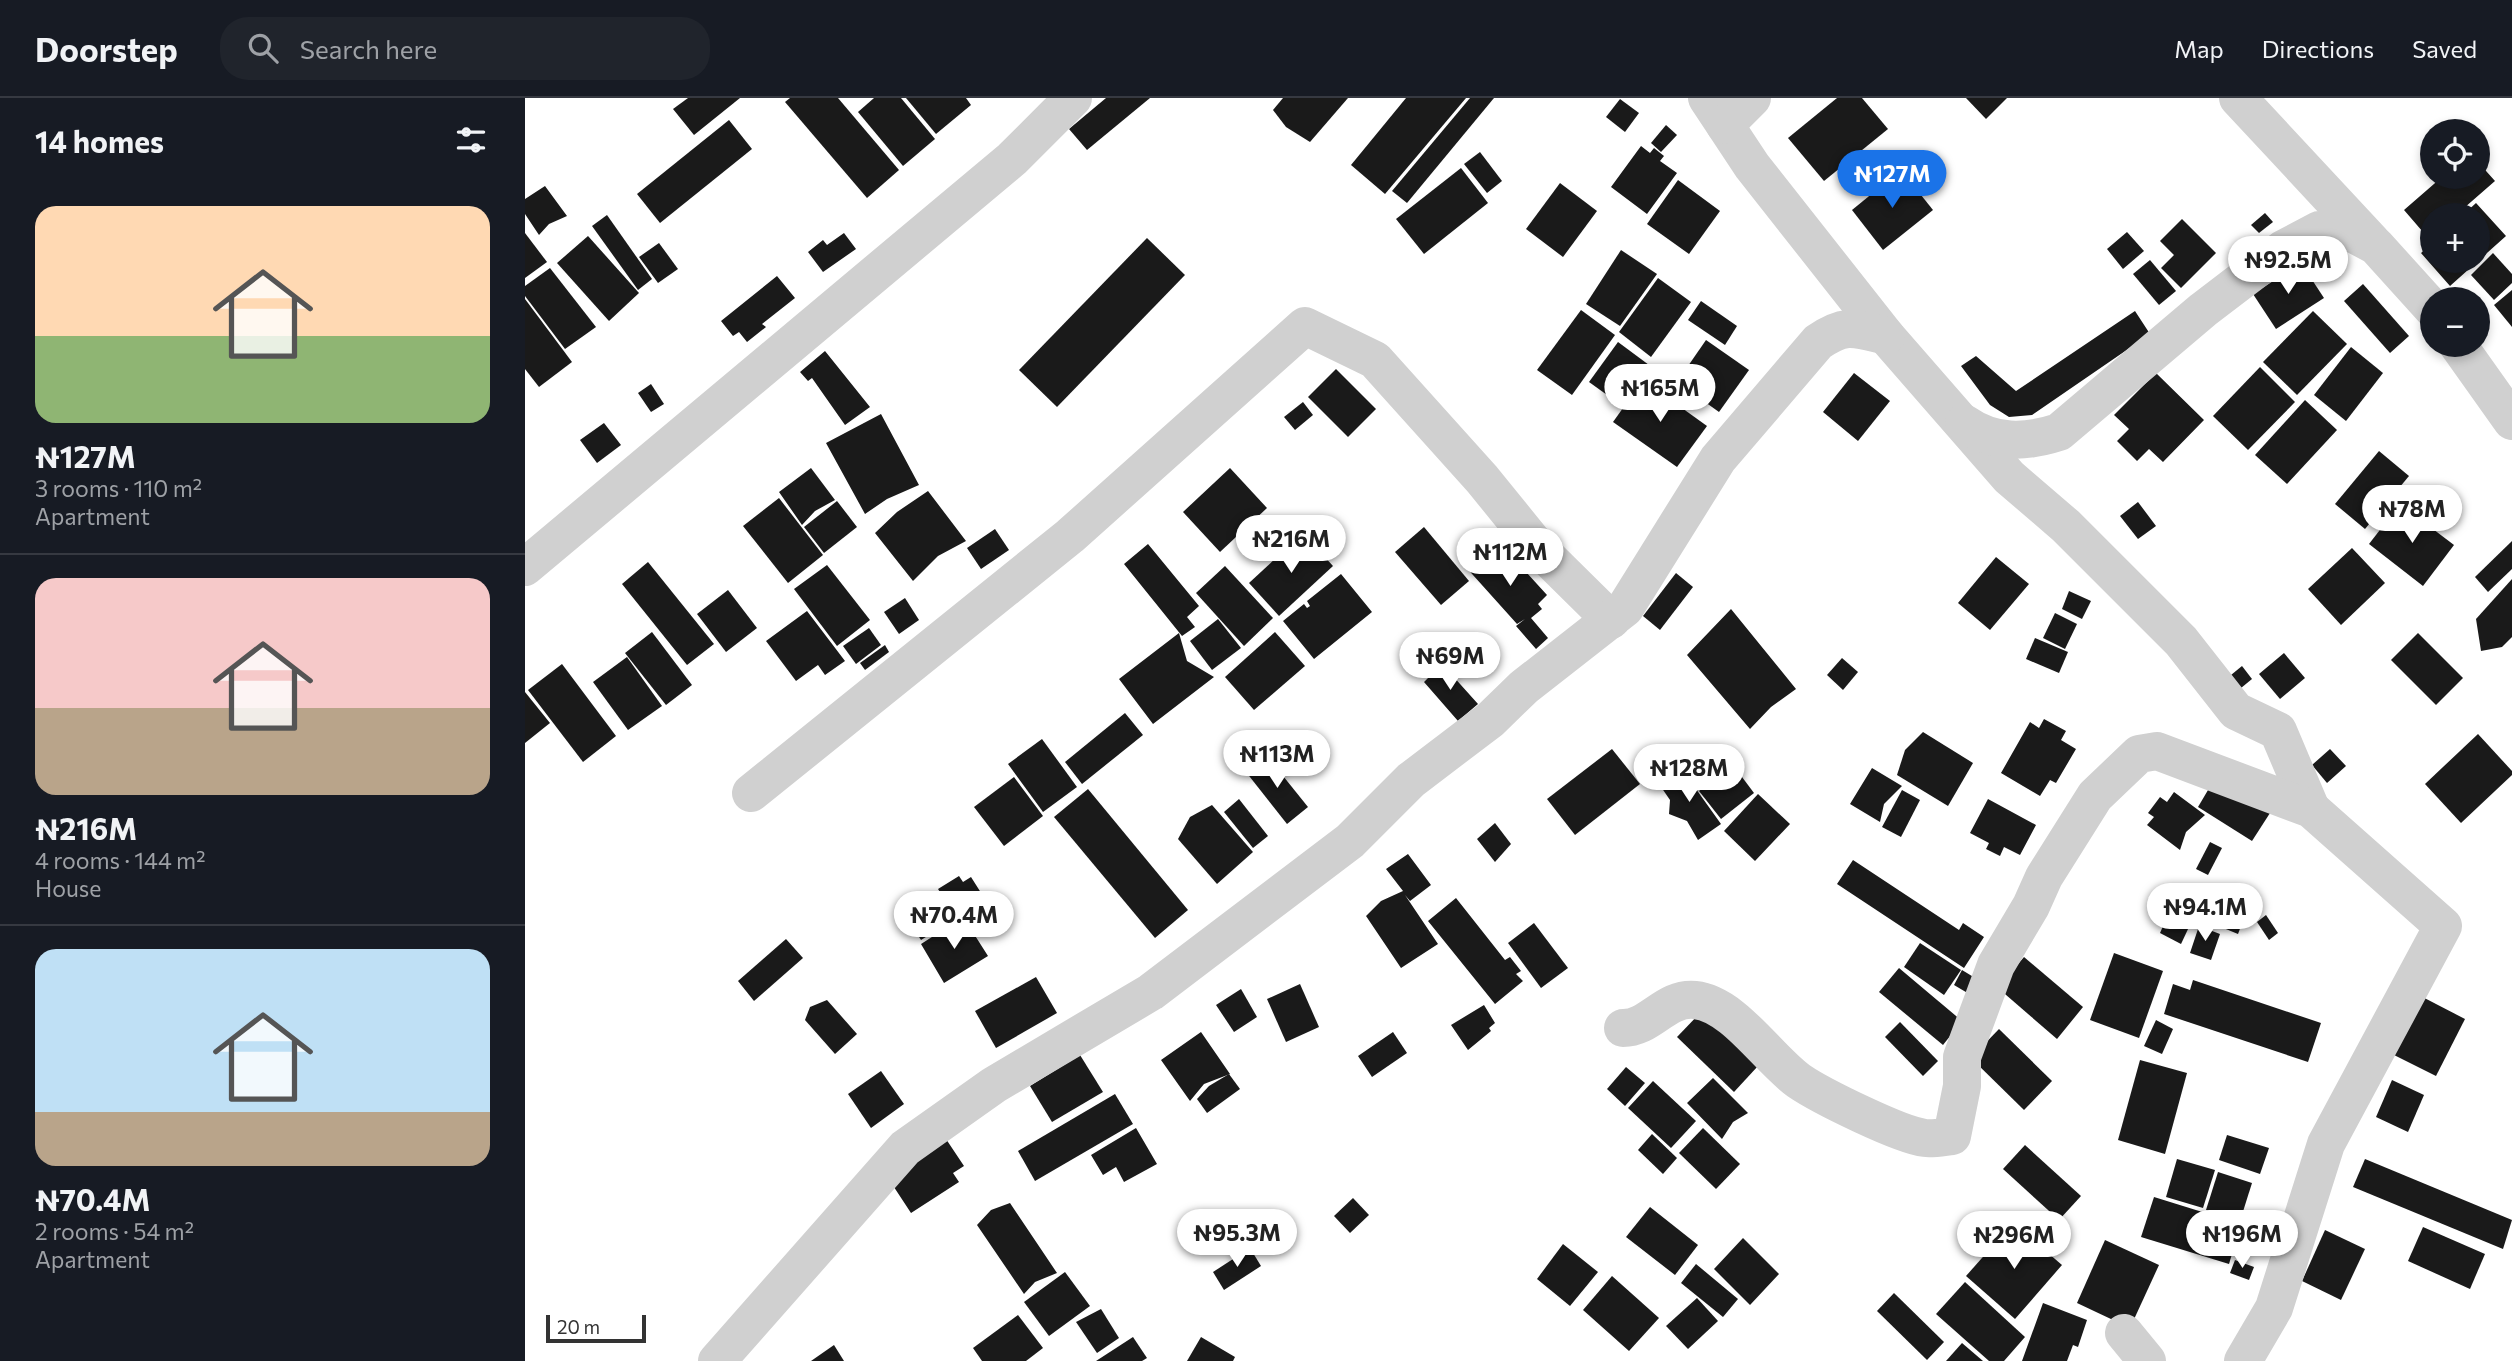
<!DOCTYPE html>
<html lang="en">
<head>
<meta charset="utf-8">
<style>
	body { margin:0; font-family:Commissioner,sans-serif; background:#20242c; color:#f1f3f6; height:100vh; display:flex; flex-direction:column; font-size:26px; white-space:nowrap }
	* { box-sizing:border-box; margin:0 }
	p { font-size:23px; color:#9ea1a6 }
	.icon { flex:none; width:38px; height:38px; fill:none; stroke:currentColor; stroke-width:2; stroke-linecap:round; stroke-linejoin:round }
	.map { position:relative; flex:1; overflow:hidden }
	.panel { display:flex; flex-direction:column; background:#171b24; width:525px }
	.panel>* { flex:none }
	.tools { position:absolute; left:1895px; top:21px; display:grid; gap:14px }
	.tools a { display:grid; place-items:center; width:70px; height:70px; border-radius:50%; background:#171b24; box-shadow:0 4px 10px #0003; font-size:35px }
	.scale { position:absolute; left:21px; bottom:18px; width:100px; box-sizing:border-box; padding-left:7px; border:4px solid #333; border-top:0; font-size:19px; line-height:24px; white-space:nowrap; color:#333; -webkit-text-stroke:5px #fff; paint-order:stroke }
	.price { position:absolute; translate:-50% -60px; padding:0 16px; border-radius:24px; background:#fff; color:#222; font-size:23px; line-height:46px; filter:drop-shadow(0 2px 4px #0008) }
	.price::after { content:''; position:absolute; left:50%; top:42px; width:21px; height:16px; margin-left:-10px; background:inherit; clip-path:polygon(0 0,100% 0,50% 100%) }
	.price.selected { background:#1a73e8; color:#fff }
	ul { padding:0; list-style:none }
	li { display:grid; align-content:center; gap:14px; height:371px; padding:0 35px }
	li+li { border-top:2px solid #363941 }
	li span { display:grid; place-items:center; height:217px; border-radius:21px; color:#555 }
	li>.icon { margin-inline-start:auto }
	span .icon { width:126px; height:126px; fill:#fffc; stroke-width:1 }
	li b { font-size:30px }
	h2 { display:flex; justify-content:space-between; align-items:center; height:84px; padding:0 35px; font-size:30px }
	header { display:flex; align-items:center; gap:42px; box-sizing:border-box; height:98px; padding:0 35px; background:#171b24; border-bottom:2px solid #363941 }
	header strong { font-size:33px }
	nav { display:flex; gap:38px; margin-inline-start:auto; font-size:24px }
	.search { width:490px; height:63px; background:#20242c; display:flex; align-items:center; gap:18px; box-sizing:border-box; padding:0 24px; border-radius:28px; color:#9ea1a6; font-size:26px }
	main { display:flex; flex:1; min-height:0 }
	.map>svg:first-child { display:block }
</style>
</head>
<body>
<header>
<strong>Doorstep</strong>
<div class="search"><svg class="icon" aria-label="search" viewBox="0 0 24 24"><circle cx="10" cy="10" r="6"/><path d="M15 15l6 6"/></svg>Search here</div>
<nav><a>Map</a><a>Directions</a><a>Saved</a></nav>
</header>
<main>
<section class="panel">
<h2>14 homes<svg class="icon" aria-label="filters" viewBox="0 0 24 24"><path d="M4 7h16M4 17h16"/><circle cx="9" cy="7" r="2"/><circle cx="15" cy="17" r="2"/></svg></h2>
<ul>
<li><span style="background:linear-gradient(#ffd9b3 60%,#8fb573 0)"><svg class="icon" aria-label="home" viewBox="0 0 24 24"><path d="M3 11l9-7 9 7M6 9v11h12V9"/></svg></span><div><b>₦127M</b><p>3 rooms · 110 m²</p><p>Apartment</p></div></li>
<li><span style="background:linear-gradient(#f6c9c9 60%,#b9a48a 0)"><svg class="icon" aria-label="home" viewBox="0 0 24 24"><path d="M3 11l9-7 9 7M6 9v11h12V9"/></svg></span><div><b>₦216M</b><p>4 rooms · 144 m²</p><p>House</p></div></li>
<li><span style="background:linear-gradient(#bfe0f5 75%,#b9a48a 0)"><svg class="icon" aria-label="home" viewBox="0 0 24 24"><path d="M3 11l9-7 9 7M6 9v11h12V9"/></svg></span><div><b>₦70.4M</b><p>2 rooms · 54 m²</p><p>Apartment</p></div></li>
</ul>
</section>
<div class="map">
<svg width="1987" height="1263" viewBox="0 0 1987 1263">
	<rect width="100%" height="100%" fill="#fff"/>
	<g fill="#1a1a1a">
		<path d="M163,0h52l-46,37 -21,-26z"/>
		<path d="M265,0h48l61,72 -32,28 -82,-96z"/>
		<path d="M349,0h27l34,41 -32,27 -45,-54z"/>
		<path d="M381,0h60l5,7 -35,29z"/>
		<path d="M581,0h44l-63,52 -18,-21z"/>
		<path d="M758,0h65l-38,44 -24,-15 -13,-17z"/>
		<path d="M881,0h60l-81,96 -34,-29z"/>
		<path d="M945,0h24l-87,105 -15,-12z"/>
		<path d="M1312,0h25l26,31 -64,52 -36,-43z"/>
		<path d="M1441,0h41l-21,21z"/>
		<path d="M1095,1l19,14 -14,19 -19,-15z"/>
		<path d="M204,22l23,29 -92,74 -23,-29z"/>
		<path d="M1141,27l11,10 -16,17 -10,-9z"/>
		<path d="M1116,48l9,7 4,-5 10,8 -4,5 17,12 -30,41 -36,-27z"/>
		<path d="M955,54l22,29 -15,12 -23,-29z"/>
		<path d="M1953,64l17,19 -39,34h-23v21l-4,3 -25,-29 38,-33h36z"/>
		<path d="M936,70l27,35 -64,51 -28,-35z"/>
		<path d="M1376,72l32,40 -50,40 -31,-40z"/>
		<path d="M1153,82l42,31 -31,43 -42,-30z"/>
		<path d="M1035,85l37,28 -34,46 -37,-28z"/>
		<path d="M20,88l22,30 -18,8 -10,11 -14,-21v-15z"/>
		<path d="M1951,105l30,33 -28,25v-46h-15z"/>
		<path d="M1740,115l8,9 -14,11 -8,-8z"/>
		<path d="M82,117l45,64 -14,11 -46,-64z"/>
		<path d="M1657,121l34,34 -35,35 -20,-20 13,-13 -14,-14z"/>
		<path d="M1602,134l17,19 -21,18 -16,-20z"/>
		<path d="M0,135l22,29 -22,16z"/>
		<path d="M319,135l12,16 -33,23 -15,-20 15,-12 4,5z"/>
		<path d="M63,138l51,57 -30,28 -52,-58z"/>
		<path d="M622,140l38,37 -128,132 -38,-37z"/>
		<path d="M134,145l19,26 -20,14 -19,-26z"/>
		<path d="M1908,145v18h45l-28,25 -29,-33z"/>
		<path d="M1096,152l36,24 -37,52 -34,-22z"/>
		<path d="M1968,155l19,21v9l-18,17 -23,-25z"/>
		<path d="M1625,162l26,31 -17,14 -26,-31z"/>
		<path d="M1776,165l23,35 -48,31 -23,-35z"/>
		<path d="M25,170l46,59 -31,22 -40,-53v-10z"/>
		<path d="M252,178l18,22 -33,26 4,3 -19,15 -8,-10 -6,4 -12,-15z"/>
		<path d="M1133,180l33,24 -40,55 -32,-25z"/>
		<path d="M1838,186l46,52 -19,17 -46,-52z"/>
		<path d="M1987,192v37l-18,-22z"/>
		<path d="M0,201l47,63 -33,25 -14,-18z"/>
		<path d="M1176,203l36,25 -12,19 -37,-25z"/>
		<path d="M1056,212l34,25 -43,60 -35,-25z"/>
		<path d="M1610,213l15,23 -118,81 -23,2 -19,-12 -29,-39 15,-10 40,35z"/>
		<path d="M1788,213l34,33 -50,51 -34,-33z"/>
		<path d="M1181,242l43,30 -30,42 -42,-30z"/>
		<path d="M1093,244l31,23 -28,40 -32,-23z"/>
		<path d="M1826,249l32,26 -37,48 -32,-26z"/>
		<path d="M300,253l45,56 -25,18 -33,-47 -4,3 -8,-9z"/>
		<path d="M1735,269l35,35 -47,48 -35,-34z"/>
		<path d="M811,271l40,40 -28,28 -40,-40z"/>
		<path d="M1329,275l36,28 -32,40 -35,-29z"/>
		<path d="M1631,275l48,47 -41,42 -14,-13 -12,12 -20,-20 12,-12 -15,-14z"/>
		<path d="M1118,282l64,46 -30,41 -64,-45z"/>
		<path d="M126,286l13,20 -13,8 -13,-19z"/>
		<path d="M1780,302l32,30 -50,54 -32,-29z"/>
		<path d="M778,304l10,13 -18,15 -11,-13z"/>
		<path d="M356,316l38,71 -32,14 -22,15 -39,-71z"/>
		<path d="M79,325l17,22 -24,18 -17,-23z"/>
		<path d="M1854,353l30,25 -44,53 -30,-25z"/>
		<path d="M286,370l24,32 -20,11 -13,14 -23,-33z"/>
		<path d="M705,370l37,40 -47,44 -37,-40z"/>
		<path d="M403,393l38,50 -28,15 -25,25 -38,-48 22,-21z"/>
		<path d="M254,400l44,57 -35,28 -45,-57z"/>
		<path d="M312,403l20,26 -33,26 -20,-26z"/>
		<path d="M1613,404l18,24 -18,13 -18,-23z"/>
		<path d="M1875,406l54,41 -31,41 -54,-42z"/>
		<path d="M899,429l45,54 -28,24 -46,-53z"/>
		<path d="M470,431l14,21 -28,19 -14,-21z"/>
		<path d="M778,435l30,33 -54,50 -30,-33z"/>
		<path d="M969,439l53,58 -9,9 4,5 -11,9 17,20 -12,11 -20,-23 9,-7 -8,5 -53,-59z"/>
		<path d="M1987,443v28l-24,23 -13,-15z"/>
		<path d="M623,446l51,62 -12,11 8,10 -13,9 -58,-72z"/>
		<path d="M1827,450l33,35 -44,42 -33,-36z"/>
		<path d="M1471,459l33,27 -39,46 -32,-27z"/>
		<path d="M123,464l66,82 -27,21 -65,-81z"/>
		<path d="M302,467l43,55 -33,26 -43,-57z"/>
		<path d="M700,468l48,52 -29,28 -48,-53z"/>
		<path d="M1151,475l17,14 -33,43 -17,-14z"/>
		<path d="M816,476l31,38 -58,47 -31,-38 21,-17 3,4 3,-2 -3,-5z"/>
		<path d="M1987,481v58l-10,10 -21,4 -5,-32z"/>
		<path d="M203,492l29,38 -31,24 -29,-38z"/>
		<path d="M1544,493l22,10 -9,18 -20,-10z"/>
		<path d="M380,500l14,22 -20,14 -15,-22z"/>
		<path d="M1206,511l65,80 -25,18 -21,22 -63,-74z"/>
		<path d="M282,513l38,50 -20,14 -7,-10 -22,16 -30,-40z"/>
		<path d="M1530,515l22,11 -12,25 -22,-11z"/>
		<path d="M693,521l23,29 -29,22 -22,-29z"/>
		<path d="M344,530l12,17 -25,19 -13,-18z"/>
		<path d="M127,534l40,53 -26,20 -41,-52z"/>
		<path d="M750,534l30,34 -51,44 -29,-33z"/>
		<path d="M654,535l8,28 27,16 -61,47 -34,-45z"/>
		<path d="M1893,535l45,45 -27,27 -45,-45z"/>
		<path d="M1510,540l33,14 -9,21 -33,-14z"/>
		<path d="M360,547l4,7 -24,18 -5,-7z"/>
		<path d="M1759,555l21,25 -25,21 -21,-25z"/>
		<path d="M102,559l35,49 -34,24 -35,-48z"/>
		<path d="M1317,560l16,14 -15,18 -16,-15z"/>
		<path d="M37,566l54,72 -33,26 -55,-72z"/>
		<path d="M918,567l35,39 -20,17 -34,-39 7,-7 -5,-4 6,-5 5,5z"/>
		<path d="M1717,568l10,13 -22,18 -10,-13z"/>
		<path d="M0,594l25,31 -25,20z"/>
		<path d="M600,615l18,22 -61,49 -17,-22z"/>
		<path d="M1519,621l22,12 -5,9 15,9 -20,34 -6,-3 -10,16 -39,-23 29,-51 9,6z"/>
		<path d="M1398,634l50,31 -25,43 -51,-31 8,-25z"/>
		<path d="M1953,636l34,37v4l-51,48 -36,-39z"/>
		<path d="M517,641l35,48 -34,25 -35,-48z"/>
		<path d="M1087,651l28,35 -65,51 -28,-36z"/>
		<path d="M1805,651l16,17 -19,17 -15,-18z"/>
		<path d="M742,658l41,51 -21,17 -41,-52z"/>
		<path d="M1208,667l21,28 -33,26 -22,-28z"/>
		<path d="M1156,670l40,56 -23,16 -11,-19 -18,-7 1,-14 -11,-16z"/>
		<path d="M1347,670l30,18 -18,18 -4,18 -30,-18z"/>
		<path d="M489,679l29,39 -39,30 -30,-39z"/>
		<path d="M1686,687l59,28 -18,28 -54,-34z"/>
		<path d="M563,691l100,121 -33,28 -101,-121z"/>
		<path d="M1377,692l18,10 -19,37 -19,-10z"/>
		<path d="M1649,694l31,23 -19,17 -6,18 -33,-25 7,-8 -6,-4 12,-16 7,5z"/>
		<path d="M1233,696l32,30 -35,37 -31,-30z"/>
		<path d="M714,701l29,37 -15,12 -29,-36z"/>
		<path d="M1463,701l48,26 -16,30 -16,-8 -4,9 -14,-7 3,-6 -19,-10z"/>
		<path d="M687,707l41,47 -36,32 -39,-45 12,-22z"/>
		<path d="M970,725l16,21 -16,18 -18,-23z"/>
		<path d="M1685,744l12,6 -14,27 -12,-6z"/>
		<path d="M883,756l23,31 -21,16 -5,-6 33,49 -37,24 -35,-52 15,-15 22,-10 -17,-22z"/>
		<path d="M1328,762l106,70 4,-7 21,14 -20,31 -127,-84z"/>
		<path d="M434,778l4,6 8,-5 19,30 -29,18 -23,-36z"/>
		<path d="M1692,788l34,13 -13,35 -34,-14z"/>
		<path d="M931,800l49,62 5,-3 11,14 -5,3 7,7 -28,23 -67,-83z"/>
		<path d="M417,801l13,20 -34,21 -13,-20z"/>
		<path d="M1741,817l12,18 -9,7 -12,-18z"/>
		<path d="M1642,819l22,10 -8,17 -21,-11z"/>
		<path d="M432,823l3,7 7,-5 21,33 -44,27 -23,-39z"/>
		<path d="M1009,825l34,45 -27,20 -33,-45z"/>
		<path d="M1674,828l21,8 -9,26 -21,-7z"/>
		<path d="M261,841l17,19 -49,43 -16,-20z"/>
		<path d="M1395,845l41,27 -17,25 -40,-28z"/>
		<path d="M1589,855l49,18 -24,67 -49,-18z"/>
		<path d="M1499,859l59,50 -26,32 -59,-51z"/>
		<path d="M1374,870l63,53 -19,24 -64,-53z"/>
		<path d="M1437,872l23,14 -9,14 -22,-13z"/>
		<path d="M511,879l21,36 -61,35 -21,-37z"/>
		<path d="M1668,882l128,43 -13,39 -144,-48 9,-30 17,6z"/>
		<path d="M775,886l19,43 -33,15 -19,-43z"/>
		<path d="M716,891l16,28 -23,15 -18,-27z"/>
		<path d="M1884,892l56,29 -29,57 -56,-28z"/>
		<path d="M302,902l30,34 -22,20 -30,-34 5,-13z"/>
		<path d="M959,907l11,18 -6,5 2,3 -23,19 -17,-25z"/>
		<path d="M1176,914l57,54 -24,26 -57,-55z"/>
		<path d="M1631,922l17,9 -11,25 -18,-8z"/>
		<path d="M1375,924l38,39 -15,15 -38,-39z"/>
		<path d="M1474,931l53,52 -28,29 -53,-52z"/>
		<path d="M676,934l29,42 -26,10 -14,17 -29,-41z"/>
		<path d="M868,934l14,21 -35,24 -14,-21z"/>
		<path d="M555,957l23,37 -51,30 -22,-36z"/>
		<path d="M1615,962l47,13 -22,81 -47,-14z"/>
		<path d="M1101,969l19,16 -20,23 -18,-17z"/>
		<path d="M356,973l23,33 -33,24 -23,-34z"/>
		<path d="M704,976l11,15 -33,24 -10,-14 12,-13z"/>
		<path d="M1188,980l35,35 -15,9 -11,17 -35,-36z"/>
		<path d="M1867,982l32,15 -16,37 -32,-15z"/>
		<path d="M1128,983l43,40 -25,27 -43,-40z"/>
		<path d="M590,996l18,30 -98,57 -17,-30z"/>
		<path d="M611,1030l21,36 -33,18 -8,-15 -13,8 -12,-20z"/>
		<path d="M1178,1030l37,36 -24,25 -37,-36z"/>
		<path d="M1127,1036l25,24 -14,16 -25,-24z"/>
		<path d="M1702,1037l42,13 -9,26 -41,-14z"/>
		<path d="M421,1041l18,27 -11,7 6,9 -48,31 -23,-35z"/>
		<path d="M1500,1047l56,51 -22,24 -56,-51z"/>
		<path d="M1652,1061l38,11 -12,38 -37,-11z"/>
		<path d="M1840,1061l147,61 -9,29 -150,-62z"/>
		<path d="M1693,1074l34,11 -12,38 -34,-11z"/>
		<path d="M1629,1099l87,27 -12,40 -88,-27z"/>
		<path d="M828,1100l16,17 -19,18 -16,-17z"/>
		<path d="M485,1105l47,70 -22,9 -11,12 -47,-69 14,-15z"/>
		<path d="M1125,1109l48,38 -23,30 -49,-38z"/>
		<path d="M1488,1125l49,42 -47,54 -49,-43z"/>
		<path d="M1718,1125l23,6 -3,16 -24,-6z"/>
		<path d="M1898,1129l62,27 -15,35 -62,-28z"/>
		<path d="M1800,1132l40,19 -24,51 -39,-19z"/>
		<path d="M1218,1140l36,36 -29,31 -36,-36z"/>
		<path d="M1580,1142l54,25 -29,63 -53,-25z"/>
		<path d="M1038,1146l35,28 -28,34 -33,-27z"/>
		<path d="M725,1150l11,18 -37,24 -11,-18z"/>
		<path d="M1710,1162l19,7 -5,13 -19,-7z"/>
		<path d="M1171,1166l42,35 -15,18 -42,-34z"/>
		<path d="M540,1174l25,34 -41,30 -25,-34z"/>
		<path d="M1087,1178l47,42 -30,33 -46,-41z"/>
		<path d="M1440,1184l60,55 -21,24h-15l-53,-47z"/>
		<path d="M1369,1195l50,49 -17,18 -50,-49z"/>
		<path d="M1172,1200l21,23 -30,28 -22,-23z"/>
		<path d="M1518,1205l44,17 -9,27 -5,-2 -6,16h-45z"/>
		<path d="M576,1211l18,29 -22,15 -21,-31z"/>
		<path d="M493,1217l25,33 -17,13h-44l-9,-13z"/>
		<path d="M608,1239l14,21 -5,3h-46z"/>
		<path d="M676,1239l34,20 -2,4h-46z"/>
		<path d="M1437,1245l21,18h-37z"/>
		<path d="M309,1247l10,16h-33z"/>
	</g>
	<g fill="none" stroke-linecap="round" stroke-linejoin="round">
		<g stroke="#d0d0d0" stroke-width="38">
			<path d="M1182,0l45,68 134,170 123,141 57,49 115,115 55,70 42,20 33,78"/>
			<path d="M1713,0l134,144"/>
			<path d="M1200,27l27,-27"/>
			<path d="M1933,247l54,76"/>
			<path d="M1439,325c30,21 61,20 95,9l144,-122 80,-61 36,-19h27l30,16 57,63"/>
			<path d="M0,469l487,-408 61,-61"/>
			<path d="M226,695l319,-257 235,-210 70,34 107,119 56,69 73,72"/>
			<path d="M1098,930c28,0 42,-31 72,-28 39,4 73,59 104,81 22,15 101,54 126,57 8,1 18,-1 27,-2l10,-50v-29l34,-92 35,-59 13,-29 51,-81 44,-42 18,-3 154,58 132,117 -117,218 -52,164 -31,53"/>
			<path d="M1599,1235l23,28"/>
			<path d="M192,1263l188,-213 89,-63 157,-93 199,-151 61,-61 79,-60 34,-33 101,-79 93,-149 100,-117c28,-19 36,-14 68,-6"/>
		</g>
	</g>
</svg>
<div class="tools">
<a><svg class="icon" aria-label="locate" viewBox="0 0 24 24"><circle cx="12" cy="12" r="6"/><path d="M12 2v4M12 18v4M2 12h4M18 12h4"/></svg></a>
<a>+</a>
<a>−</a>
</div>
<div class="scale">20 m</div>
<b class="price selected" style="left:1367px;top:112px">₦127M</b>
<b class="price" style="left:1763px;top:198px">₦92.5M</b>
<b class="price" style="left:1135px;top:326px">₦165M</b>
<b class="price" style="left:1887px;top:447px">₦78M</b>
<b class="price" style="left:766px;top:477px">₦216M</b>
<b class="price" style="left:985px;top:490px">₦112M</b>
<b class="price" style="left:925px;top:594px">₦69M</b>
<b class="price" style="left:752px;top:692px">₦113M</b>
<b class="price" style="left:1164px;top:706px">₦128M</b>
<b class="price" style="left:1680px;top:845px">₦94.1M</b>
<b class="price" style="left:429px;top:853px">₦70.4M</b>
<b class="price" style="left:712px;top:1171px">₦95.3M</b>
<b class="price" style="left:1717px;top:1172px">₦196M</b>
<b class="price" style="left:1489px;top:1173px">₦296M</b>
</div>
</main>
</body>
</html>
